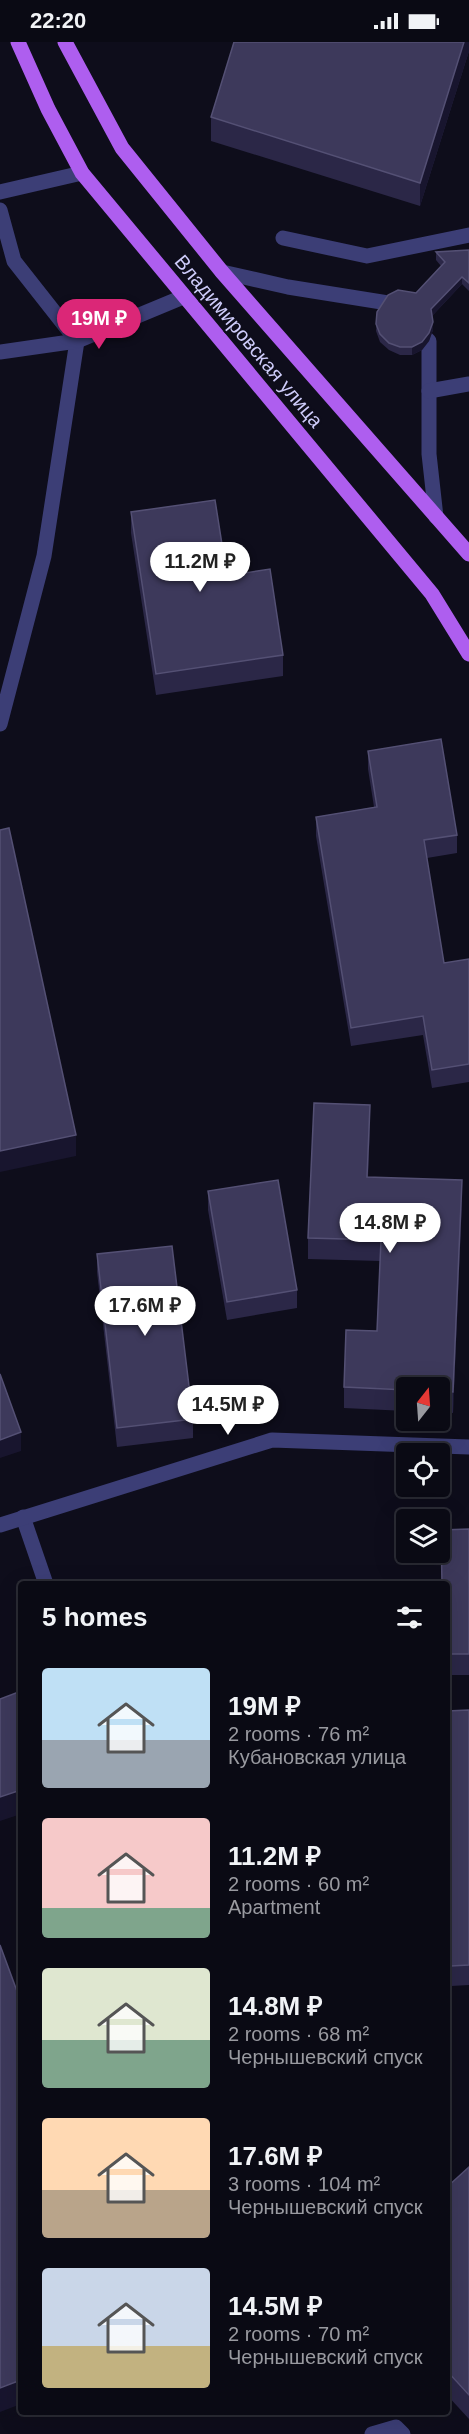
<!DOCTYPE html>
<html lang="en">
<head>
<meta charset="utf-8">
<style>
	body { margin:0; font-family:Arial,sans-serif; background:#181822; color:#f1f3f6; height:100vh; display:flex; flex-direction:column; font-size:22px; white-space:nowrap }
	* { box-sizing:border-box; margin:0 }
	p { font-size:20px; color:#999aa0 }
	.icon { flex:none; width:33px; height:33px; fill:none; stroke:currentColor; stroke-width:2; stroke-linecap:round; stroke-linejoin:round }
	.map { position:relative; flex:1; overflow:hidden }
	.side { position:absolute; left:18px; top:1539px; width:432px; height:834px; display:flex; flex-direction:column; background:#0a0a14; border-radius:6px; box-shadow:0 6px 24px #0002,0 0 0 2px #2a2b34 }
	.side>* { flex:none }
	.needle { width:39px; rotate:17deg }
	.tools { position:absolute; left:396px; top:1335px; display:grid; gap:12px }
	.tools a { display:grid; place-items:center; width:54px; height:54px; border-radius:6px; background:#0a0a14; box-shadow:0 6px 24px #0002,0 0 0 2px #2a2b34; font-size:30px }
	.price { position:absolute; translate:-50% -51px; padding:0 14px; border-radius:21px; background:#fff; color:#222; font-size:20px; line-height:39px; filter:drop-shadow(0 2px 3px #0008) }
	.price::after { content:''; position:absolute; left:50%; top:36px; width:18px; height:14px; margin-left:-9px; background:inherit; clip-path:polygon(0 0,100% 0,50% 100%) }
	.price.active { background:#db2777; color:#fff }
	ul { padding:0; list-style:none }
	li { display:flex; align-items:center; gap:18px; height:150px; padding:0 24px }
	li span { display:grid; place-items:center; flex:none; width:168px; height:120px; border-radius:6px; color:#555 }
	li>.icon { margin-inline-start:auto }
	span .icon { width:72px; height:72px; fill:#fffc; stroke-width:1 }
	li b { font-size:26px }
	h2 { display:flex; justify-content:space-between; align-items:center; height:72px; padding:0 24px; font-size:26px }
	.status { display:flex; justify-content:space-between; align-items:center; height:42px; padding:0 30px; background:#0a0a14; direction:ltr }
	.status svg { height:16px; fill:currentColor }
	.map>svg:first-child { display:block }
</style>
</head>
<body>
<div class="status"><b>22:20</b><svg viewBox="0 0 49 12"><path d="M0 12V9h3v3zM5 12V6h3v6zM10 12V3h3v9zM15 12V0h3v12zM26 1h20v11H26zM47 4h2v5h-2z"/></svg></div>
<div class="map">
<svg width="469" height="2392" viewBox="0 0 469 2392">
	<rect width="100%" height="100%" fill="#0e0d1b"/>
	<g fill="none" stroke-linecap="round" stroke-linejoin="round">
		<g stroke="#3c3e76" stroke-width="15">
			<path d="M0,168l14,51 63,80 -33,215 -44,168"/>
			<path d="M283,196l84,18 102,-21"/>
			<path d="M222,230l66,15 100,16 10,9"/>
			<path d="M416,286l13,13v113l7,63"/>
			<path d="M429,349l40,-7"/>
			<path d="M23,1475l23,67"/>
			<path d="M372,2392l24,-7 7,7"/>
		</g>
		<g stroke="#3c3e76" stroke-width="15">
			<path d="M0,150l82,-19"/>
			<path d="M0,310l77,-11 106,-44"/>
			<path d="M0,1483l272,-85 197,7"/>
		</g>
		<g stroke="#ae5eef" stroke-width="15">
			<path d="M18,0l30,67 34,64 350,421 37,60"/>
			<path d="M65,0l57,106 100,124 247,282"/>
		</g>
	</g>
	<g fill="#2b2747">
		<path d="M469,0v9l-49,155 -209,-65v-24z"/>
		<path d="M469,208v41l-7,-7 -30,32 1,14 -4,11 -7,9 -10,5h-12l-11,-5 -9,-8 -4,-11 1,-19 39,-19 25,-27 -5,-6v-8z"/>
		<path d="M131,470l96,64 56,79v21l-127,19 -25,-162z"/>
		<path d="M368,709l89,84v18l-30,5 17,105 25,-4v123l-37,6 -9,-53 -72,11 -35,-210v-19l58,-10 -6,-38z"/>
		<path d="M370,1084l-2,51 94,24 -9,212 -13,-1v-24h-34v23l-62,-3v-21l33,-56 3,-70 -72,-2v-21z"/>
		<path d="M208,1149l89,99v18l-70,12 -19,-110z"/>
		<path d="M97,1212l96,165v19l-76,9 -20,-175z"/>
		<path d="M469,1487v146h-22v-91h-5l-1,-54z"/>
		<path d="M469,1668v275l-18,1 -4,-128v-147z"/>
		<path d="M469,2125v252l-22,-24v-208z"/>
	</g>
	<g fill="#18152e">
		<path d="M464,0h5v9l-49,155v-23z"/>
		<path d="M462,235v7l-31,33v-8z"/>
		<path d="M433,280v8l-4,11 -7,9 -10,5v-8z"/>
		<path d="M370,1063v21l-3,71v-20z"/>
		<path d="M76,1093v21l-76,16v-21z"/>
		<path d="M462,1138v21l-9,212v-21z"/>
		<path d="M21,1390v19l-21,7v-18z"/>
		<path d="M21,1748v24l-21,7v-24z"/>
		<path d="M21,2338v24l-21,8v-24z"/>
	</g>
	<g fill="#3d395b" stroke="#545074" stroke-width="1.5">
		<path d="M234,0h230l-44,141 -209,-66z"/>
		<path d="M469,208v33l-7,-6 -31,32 2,13 -4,11 -7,9 -10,5h-12l-11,-4 -9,-9 -4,-10 1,-12 11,-17 10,-5 18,3 29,-31 -9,-10z"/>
		<path d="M215,458l12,76 43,-7 13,86 -127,19 -25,-162z"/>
		<path d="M441,697l16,96 -33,5 20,123 25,-4v105l-37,6 -9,-54 -72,12 -35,-211 61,-10 -9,-56z"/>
		<path d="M9,786l67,307 -76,16v-321z"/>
		<path d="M314,1061l56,2 -3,72 95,3 -9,212 -13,-1v-3h-34v2l-62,-3 2,-57 31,1 4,-91 -73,-2z"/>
		<path d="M278,1138l19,110 -70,12 -19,-111z"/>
		<path d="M172,1204l21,173 -76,9 -20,-174z"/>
		<path d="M0,1332l21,58 -21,8z"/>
		<path d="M469,1487v125h-22v-70h-5l-1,-54z"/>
		<path d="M21,1649v99l-21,7v-98z"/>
		<path d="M469,1668v255l-18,1 -4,-129v-126z"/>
		<path d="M0,1903l21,57v378l-21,8z"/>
		<path d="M469,2125v228l-22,-24v-184z"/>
	</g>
	<g text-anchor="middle" stroke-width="4.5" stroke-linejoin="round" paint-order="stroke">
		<g font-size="20" fill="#ceccfa" stroke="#0e0d1b">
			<text transform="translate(249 299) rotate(50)" y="7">Владимировская улица</text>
		</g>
	</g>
</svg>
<div class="tools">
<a><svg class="needle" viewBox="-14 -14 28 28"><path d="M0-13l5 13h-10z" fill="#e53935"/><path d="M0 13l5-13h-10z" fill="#999aa0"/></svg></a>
<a><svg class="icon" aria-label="locate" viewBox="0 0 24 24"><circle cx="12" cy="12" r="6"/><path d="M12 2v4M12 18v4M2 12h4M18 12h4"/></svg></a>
<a><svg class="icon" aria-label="layers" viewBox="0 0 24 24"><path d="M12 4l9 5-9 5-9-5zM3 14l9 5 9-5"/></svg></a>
</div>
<b class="price active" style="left:99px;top:308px">19M ₽</b>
<b class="price" style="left:200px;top:551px">11.2M ₽</b>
<b class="price" style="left:390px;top:1212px">14.8M ₽</b>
<b class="price" style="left:145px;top:1295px">17.6M ₽</b>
<b class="price" style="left:228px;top:1394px">14.5M ₽</b>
<section class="side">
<h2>5 homes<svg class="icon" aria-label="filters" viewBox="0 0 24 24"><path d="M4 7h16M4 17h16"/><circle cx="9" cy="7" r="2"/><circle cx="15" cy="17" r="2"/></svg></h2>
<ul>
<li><span style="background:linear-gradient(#bfe0f5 60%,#9aa5b1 0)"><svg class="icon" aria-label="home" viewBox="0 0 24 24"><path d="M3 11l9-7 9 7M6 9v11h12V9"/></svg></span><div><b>19M ₽</b><p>2 rooms · 76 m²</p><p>Кубановская улица</p></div></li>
<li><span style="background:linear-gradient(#f6c9c9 75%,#7fa58c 0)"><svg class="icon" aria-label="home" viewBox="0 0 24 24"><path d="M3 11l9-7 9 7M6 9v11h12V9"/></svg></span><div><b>11.2M ₽</b><p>2 rooms · 60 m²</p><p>Apartment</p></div></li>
<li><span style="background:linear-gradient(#dfe7d0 60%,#7fa58c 0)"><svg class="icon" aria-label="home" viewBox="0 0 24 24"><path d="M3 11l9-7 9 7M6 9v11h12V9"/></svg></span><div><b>14.8M ₽</b><p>2 rooms · 68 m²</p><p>Чернышевский спуск</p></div></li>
<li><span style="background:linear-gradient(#ffd9b3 60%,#b9a48a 0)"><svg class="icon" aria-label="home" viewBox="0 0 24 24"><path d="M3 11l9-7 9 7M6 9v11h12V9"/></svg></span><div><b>17.6M ₽</b><p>3 rooms · 104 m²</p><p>Чернышевский спуск</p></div></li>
<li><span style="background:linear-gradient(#c9d6e8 65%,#c2b280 0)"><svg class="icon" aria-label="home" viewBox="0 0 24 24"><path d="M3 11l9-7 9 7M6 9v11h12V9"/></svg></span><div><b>14.5M ₽</b><p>2 rooms · 70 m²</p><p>Чернышевский спуск</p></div></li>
</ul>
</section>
</div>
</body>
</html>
